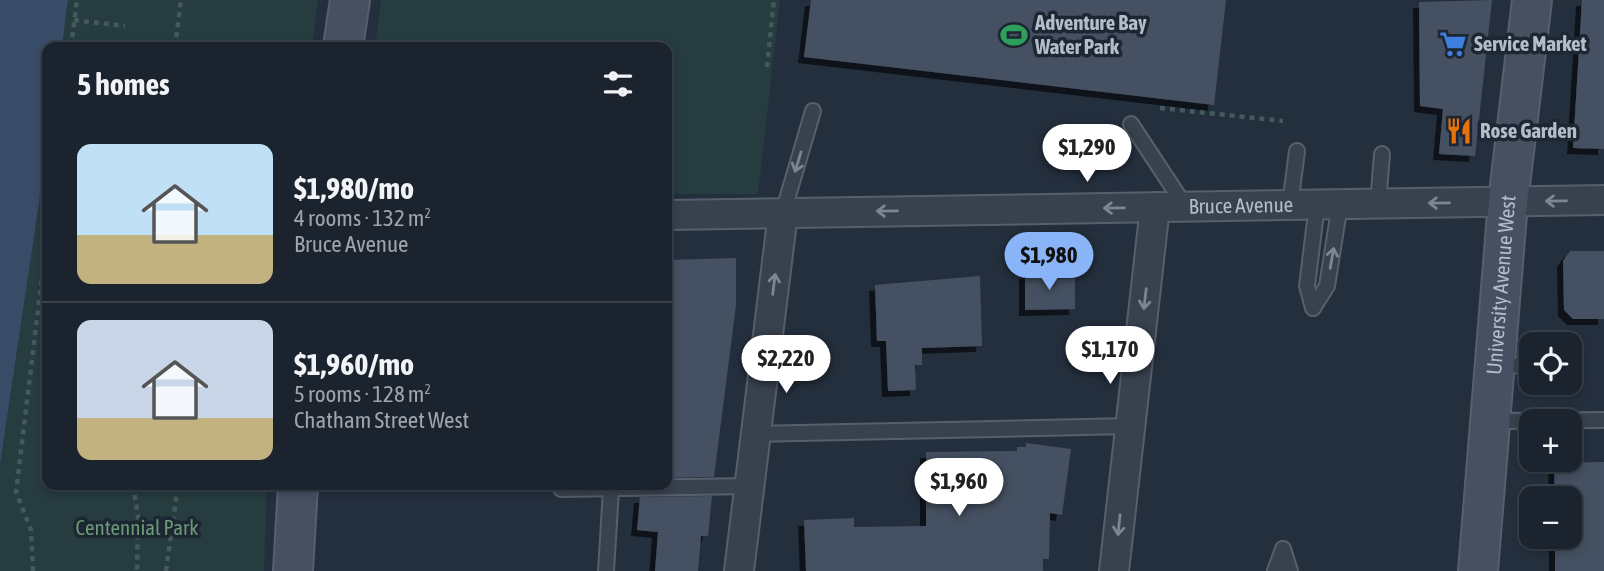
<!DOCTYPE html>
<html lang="en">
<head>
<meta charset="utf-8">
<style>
	body { margin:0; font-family:"Asap Condensed",sans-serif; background:#242b36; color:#f1f3f6; height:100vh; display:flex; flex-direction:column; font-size:26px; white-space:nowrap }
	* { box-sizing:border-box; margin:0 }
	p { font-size:23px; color:#a0a4aa }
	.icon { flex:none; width:38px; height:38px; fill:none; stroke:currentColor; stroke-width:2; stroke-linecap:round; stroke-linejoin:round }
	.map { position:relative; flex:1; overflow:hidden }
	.side { position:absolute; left:42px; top:42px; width:630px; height:448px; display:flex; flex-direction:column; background:#1b232e; border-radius:14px; box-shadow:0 4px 10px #0003,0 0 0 2px #39404a }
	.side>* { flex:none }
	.controls { position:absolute; left:1519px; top:332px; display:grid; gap:14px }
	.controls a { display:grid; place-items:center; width:63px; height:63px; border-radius:14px; background:#1b232e; box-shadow:0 4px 10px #0003,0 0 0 2px #39404a; font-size:35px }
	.price { position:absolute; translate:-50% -60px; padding:0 16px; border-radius:24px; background:#fff; color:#222; font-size:23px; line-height:46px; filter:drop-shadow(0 2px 4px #0008) }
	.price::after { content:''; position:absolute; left:50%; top:42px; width:21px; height:16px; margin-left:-10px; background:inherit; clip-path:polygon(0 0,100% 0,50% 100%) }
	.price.current { background:#8ab4f8; color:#111 }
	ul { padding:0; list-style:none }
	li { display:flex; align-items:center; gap:21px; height:175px; padding:0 35px }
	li+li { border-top:2px solid #39404a }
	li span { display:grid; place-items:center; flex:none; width:196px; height:140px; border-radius:14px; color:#555 }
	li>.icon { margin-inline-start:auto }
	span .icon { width:84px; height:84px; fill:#fffc; stroke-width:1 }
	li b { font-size:30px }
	h2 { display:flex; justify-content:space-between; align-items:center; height:84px; padding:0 35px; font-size:30px }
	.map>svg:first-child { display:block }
</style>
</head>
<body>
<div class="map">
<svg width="1604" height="571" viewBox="0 0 1604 571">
	<defs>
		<filter id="shadow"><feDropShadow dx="-6" dy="6" stdDeviation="0" flood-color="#0009"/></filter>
	</defs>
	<rect width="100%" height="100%" fill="#242f3e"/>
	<g fill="#263c3f">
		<path d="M68,0h250l-6,47h-250z"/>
		<path d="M381,0h399l-22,194h-91v-147h-292z"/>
		<path d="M47,149v336h220l-3,86h-264v-106z"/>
	</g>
	<path fill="#394c67" d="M0,0h68l-6,47h-15v102l-47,316z"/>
	<g fill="#455162" filter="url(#shadow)">
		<path d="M811,0h415l-12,105 -410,-48z"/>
		<path d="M1492,0l-17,156 -36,-2 4,-45 -23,-3 -1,-104z"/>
		<path d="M1582,0h22v149l-31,-1z"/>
		<path d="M1570,251h34v68h-31l-9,-9 -1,-49z"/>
		<path d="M736,258v47l-22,172 -47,1v-218z"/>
		<path d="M1052,272v7l23,-1v31l-50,1v-37z"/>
		<path d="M980,276l2,70 -60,2v17h-7l1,25 -28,1 -2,-50h-9l-2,-56z"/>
		<path d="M1026,443l45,6 -9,66 -12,-2 -1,46h-6v12h-237l-2,-51 50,-2v9l72,-1v-74l91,-1v-4h9z"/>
		<path d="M1604,462v109h-49v-34h15v-38h-15l-1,-36z"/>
		<path d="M712,496l-4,40h-7l-3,35h-43l3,-39 -21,-2 3,-33z"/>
	</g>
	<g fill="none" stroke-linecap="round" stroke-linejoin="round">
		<g stroke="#565f6c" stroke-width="18">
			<g id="lane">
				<path d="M1131,124l54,82"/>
				<path d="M1378,204l4,-50"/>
				<path d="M1290,205l7,-54"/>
				<path d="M783,213l30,-102"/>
				<path d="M1313,308l14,-22 13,-82"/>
				<path d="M1313,308l-6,-22 10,-81"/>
				<path d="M1496,365l35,1"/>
				<path d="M1493,421l111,-1"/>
				<path d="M756,434l374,-8"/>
				<path d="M561,485v4l189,-3"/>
				<path d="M1283,549l7,22"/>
				<path d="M606,571l5,-82"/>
				<path d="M1275,571l8,-22"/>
			</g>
		</g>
		<g stroke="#565f6c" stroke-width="32">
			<g id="street">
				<path id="s1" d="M667,215l937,-15"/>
				<path d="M739,571l44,-358"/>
				<path d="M1114,571l41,-364"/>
			</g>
		</g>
		<g stroke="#565f6c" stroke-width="42">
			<g id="secondary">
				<path d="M343,47l7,-47"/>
				<path d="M293,571l5,-86"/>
				<path id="s2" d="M1478,571l30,-369 24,-202"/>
			</g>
		</g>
		<g stroke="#44595c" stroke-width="4.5" stroke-dasharray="5 5" stroke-linecap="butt">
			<path d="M74,20l51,6"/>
			<path d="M71,47l6,-47"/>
			<path d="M175,47l6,-47"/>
			<path d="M767,67l7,-67"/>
			<path d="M1160,108l123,13"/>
			<path d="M133,485l5,30 -1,56"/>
			<path d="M33,571l-2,-41 -15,-38 31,-256"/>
			<path d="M166,571l12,-86"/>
		</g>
		<use href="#lane" stroke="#38414e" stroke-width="14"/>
		<use href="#street" stroke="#38414e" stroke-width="28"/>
		<use href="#secondary" stroke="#465061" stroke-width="38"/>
	</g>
	<defs><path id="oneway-shaft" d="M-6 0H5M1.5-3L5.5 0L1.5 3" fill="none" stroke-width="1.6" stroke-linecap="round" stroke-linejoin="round" transform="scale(1.75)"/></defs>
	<g stroke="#7c8592">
		<use href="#oneway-shaft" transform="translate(798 162) rotate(107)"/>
		<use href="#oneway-shaft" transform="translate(1556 201) rotate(179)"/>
		<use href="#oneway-shaft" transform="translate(1439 203) rotate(179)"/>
		<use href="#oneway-shaft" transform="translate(1114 208) rotate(179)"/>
		<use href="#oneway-shaft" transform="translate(887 211) rotate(179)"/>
		<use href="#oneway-shaft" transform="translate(1332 258) rotate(-80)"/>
		<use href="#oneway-shaft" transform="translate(774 284) rotate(-83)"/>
		<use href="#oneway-shaft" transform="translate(1145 299) rotate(97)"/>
		<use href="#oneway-shaft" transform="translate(1119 525) rotate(96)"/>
	</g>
	<defs>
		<g id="stadium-bare" transform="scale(2.1)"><path d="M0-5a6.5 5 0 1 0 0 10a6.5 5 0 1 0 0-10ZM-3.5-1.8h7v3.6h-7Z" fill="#2e9e5b" stroke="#1d2633" stroke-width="2.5" paint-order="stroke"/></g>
		<g id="supermarket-bare" transform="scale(2.1)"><path d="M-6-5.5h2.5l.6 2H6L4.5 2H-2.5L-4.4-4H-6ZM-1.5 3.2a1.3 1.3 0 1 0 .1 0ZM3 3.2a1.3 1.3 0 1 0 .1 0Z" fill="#3f7fe0" stroke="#1d2633" stroke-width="2.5" paint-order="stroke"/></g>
		<g id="restaurant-bare" transform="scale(2.1)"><path d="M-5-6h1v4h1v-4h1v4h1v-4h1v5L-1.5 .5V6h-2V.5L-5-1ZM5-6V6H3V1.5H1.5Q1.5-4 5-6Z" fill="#e8710a" stroke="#1d2633" stroke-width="2.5" paint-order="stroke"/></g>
	</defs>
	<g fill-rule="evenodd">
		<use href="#stadium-bare" x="1014" y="35"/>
		<use href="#supermarket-bare" x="1453" y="44"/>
		<use href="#restaurant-bare" x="1459" y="131"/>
	</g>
	<g text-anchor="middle" stroke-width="7" stroke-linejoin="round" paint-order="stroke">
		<g font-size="21" font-weight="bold" fill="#b4bcc9" stroke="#1d2633" text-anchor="start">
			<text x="1035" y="30">Adventure Bay<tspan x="1035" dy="24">Water Park</tspan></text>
			<text x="1474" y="51">Service Market</text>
			<text x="1480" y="138">Rose Garden</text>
		</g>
		<g font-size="21" fill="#b4bcc9" stroke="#1d2633">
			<text dy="7" stroke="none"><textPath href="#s1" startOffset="574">Bruce Avenue</textPath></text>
			<text dy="7" stroke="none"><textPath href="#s2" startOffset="287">University Avenue West</textPath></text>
		</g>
		<g font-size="21" fill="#6b9a76" stroke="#1d2633">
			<text x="137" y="535">Centennial Park</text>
		</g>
	</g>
</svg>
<div class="controls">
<a><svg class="icon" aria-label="locate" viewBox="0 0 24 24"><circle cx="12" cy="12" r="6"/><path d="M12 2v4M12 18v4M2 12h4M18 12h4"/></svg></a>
<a>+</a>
<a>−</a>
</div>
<b class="price" style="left:1087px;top:184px">$1,290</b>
<b class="price current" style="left:1049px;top:292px">$1,980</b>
<b class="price" style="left:1110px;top:386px">$1,170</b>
<b class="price" style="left:786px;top:395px">$2,220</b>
<b class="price" style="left:959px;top:518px">$1,960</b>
<section class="side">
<h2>5 homes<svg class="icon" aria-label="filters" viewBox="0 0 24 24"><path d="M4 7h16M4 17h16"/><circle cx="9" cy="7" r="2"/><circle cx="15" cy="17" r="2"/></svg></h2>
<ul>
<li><span style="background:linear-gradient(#bfe0f5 65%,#c2b280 0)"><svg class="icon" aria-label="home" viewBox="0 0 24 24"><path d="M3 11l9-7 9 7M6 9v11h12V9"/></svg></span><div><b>$1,980/mo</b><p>4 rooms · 132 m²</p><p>Bruce Avenue</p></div></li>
<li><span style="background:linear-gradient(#c9d6e8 70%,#c2b280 0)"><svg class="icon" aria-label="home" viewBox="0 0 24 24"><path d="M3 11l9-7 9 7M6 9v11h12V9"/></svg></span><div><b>$1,960/mo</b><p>5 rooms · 128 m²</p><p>Chatham Street West</p></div></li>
</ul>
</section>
</div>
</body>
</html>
